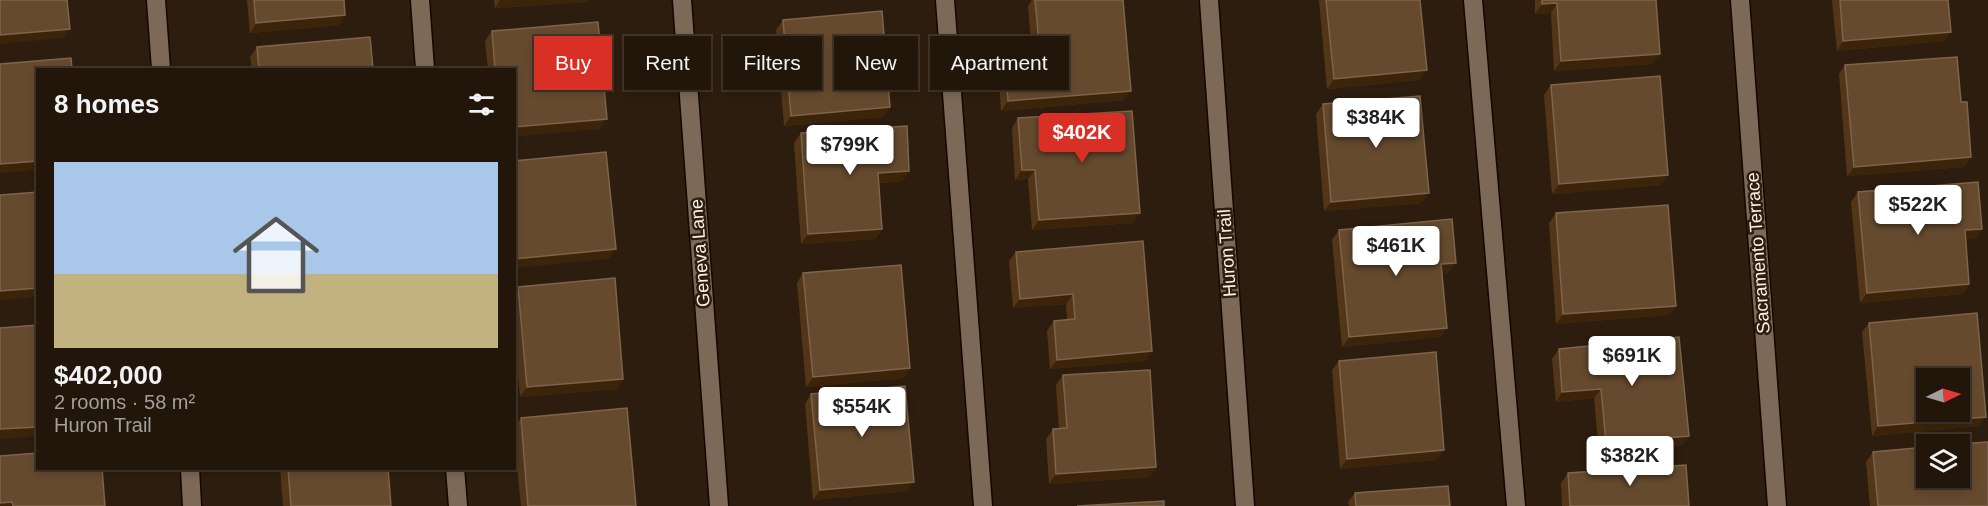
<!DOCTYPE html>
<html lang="en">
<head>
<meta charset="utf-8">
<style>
	body { margin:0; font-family:Helvetica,sans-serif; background:#2a1f13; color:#f1f3f6; height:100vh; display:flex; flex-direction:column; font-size:22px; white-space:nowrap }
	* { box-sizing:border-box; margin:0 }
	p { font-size:20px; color:#a29f9c }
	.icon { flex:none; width:33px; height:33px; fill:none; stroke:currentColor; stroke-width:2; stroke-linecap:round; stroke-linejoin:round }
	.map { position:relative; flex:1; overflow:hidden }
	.sheet { position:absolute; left:36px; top:68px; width:480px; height:402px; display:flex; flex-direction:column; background:#22160a; border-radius:0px; box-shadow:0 3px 9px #0003,0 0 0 2px #3f352b }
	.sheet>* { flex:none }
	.guide { position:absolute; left:534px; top:36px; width:570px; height:54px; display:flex; gap:12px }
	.needle { width:39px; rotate:85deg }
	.fabs { position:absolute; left:1916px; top:368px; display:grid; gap:12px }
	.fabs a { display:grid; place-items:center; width:54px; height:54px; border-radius:0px; background:#22160a; box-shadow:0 3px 9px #0003,0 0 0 2px #3f352b; font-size:30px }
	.price { position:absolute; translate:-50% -51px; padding:0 14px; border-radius:6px; background:#fff; color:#222; font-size:20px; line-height:39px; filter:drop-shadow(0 2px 3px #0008) }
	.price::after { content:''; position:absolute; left:50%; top:36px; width:18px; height:14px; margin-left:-9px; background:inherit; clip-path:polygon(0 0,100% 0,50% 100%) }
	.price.current { background:#d93025; color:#fff }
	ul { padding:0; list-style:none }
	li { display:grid; align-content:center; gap:12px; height:318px; padding:0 18px }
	li span { display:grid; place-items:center; height:186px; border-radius:0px; color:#555 }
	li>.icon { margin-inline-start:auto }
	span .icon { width:108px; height:108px; fill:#fffc; stroke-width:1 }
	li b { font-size:26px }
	h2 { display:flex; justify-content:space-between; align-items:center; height:72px; padding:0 18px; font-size:26px }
	.tag { padding:0 21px; border-radius:0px; background:#22160a; box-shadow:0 3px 9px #0003,0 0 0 2px #3f352b; font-size:21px; line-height:54px }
	.tag.current { background:#d93025; color:#fff }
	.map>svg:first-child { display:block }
</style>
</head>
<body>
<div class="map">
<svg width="1988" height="506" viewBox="0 0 1988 506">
	<rect width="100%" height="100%" fill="#2d1d0e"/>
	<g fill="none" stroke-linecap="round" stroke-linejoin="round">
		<g stroke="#140700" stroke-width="21">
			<g id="minor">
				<path d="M156,0l5,69"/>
				<path d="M420,0l5,69"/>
				<path d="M682,0l37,506"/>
				<path d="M945,0l38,506"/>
				<path d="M1209,0l36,506"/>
				<path d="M1473,0l43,506"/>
				<path d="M1740,0l37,506"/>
				<path d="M190,468l2,38"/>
				<path d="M455,468l3,38"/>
			</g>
		</g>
		<use href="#minor" stroke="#7d6958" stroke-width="18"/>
	</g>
	<g fill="#533618">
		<path d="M247,0h97l1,15 -6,10 -89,8z"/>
		<path d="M494,0h95l-2,2 -92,6z"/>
		<path d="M1032,0h91l1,100 -123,11 -3,-44 7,-10 27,-2 -4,-49z"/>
		<path d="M1319,0h101v80l-93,9z"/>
		<path d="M1535,0h121l-3,64 -99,7 -3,-58 -16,1z"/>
		<path d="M1832,0h116l-4,41 -107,10z"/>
		<path d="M783,20l100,97 -99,9 -8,-96z"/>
		<path d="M492,31l108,98 -86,-60h-26l-3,-28z"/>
		<path d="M257,47l116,22h-121l-2,-12z"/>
		<path d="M1845,65l116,37 10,55 -7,10 -117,9 -8,-102z"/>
		<path d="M1551,85l117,90 -7,10 -109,9 -8,-99z"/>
		<path d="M1323,104l99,99 -98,8 -8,-97z"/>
		<path d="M1018,118l115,105 -101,7 -4,-51 -13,1 -3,-52z"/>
		<path d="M801,133l102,48 -24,2 3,46 -7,10 -74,5 -7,-101z"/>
		<path d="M1858,192l124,37 -7,10h-9l3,45 -6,10 -103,9 -9,-101z"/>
		<path d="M1556,213l120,93 -7,9 -113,9 -7,-101z"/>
		<path d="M1339,230l110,43h-7l5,55 -7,9 -98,10 -10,-107z"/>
		<path d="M1143,241l3,120 -96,8 -3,-38 7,-10 13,-1 -1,-16 -53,4 -4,-47 7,-9z"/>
		<path d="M803,273l107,95 -7,10 -97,9 -9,-104z"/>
		<path d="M518,287l105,92 -6,10 -97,8 -6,-64v-41z"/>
		<path d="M1869,323l110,103 -107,10 -10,-104z"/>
		<path d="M1559,349l130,87 -7,9 -83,8 -5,-55 -38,4 -4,-43z"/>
		<path d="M1339,361l98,99 -97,9 -8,-99z"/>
		<path d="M1063,375l93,92 -7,10 -100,7 -3,-45 7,-10h6l-3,-44z"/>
		<path d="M811,394l96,97 -94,9 -8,-96z"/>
		<path d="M521,418l115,88h-115l-7,-71v-8z"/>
		<path d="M1873,452l115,54h-118l-4,-44z"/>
		<path d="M280,468h108l3,38h-108z"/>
		<path d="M1568,473l121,33h-127l-1,-23z"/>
		<path d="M1355,493l95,13h-101l-1,-4z"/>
	</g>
	<g fill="#3c240a">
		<path d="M500,0h89l-2,2 -92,6z"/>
		<path d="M1557,3l-6,10 -16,1 7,-10z"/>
		<path d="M345,15l-6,10 -89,8 6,-10z"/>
		<path d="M70,29l-7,9 -63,6v-9z"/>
		<path d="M1951,32l-7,9 -107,10 6,-10z"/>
		<path d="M1660,54l-7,10 -99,7 7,-10z"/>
		<path d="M1427,70l-7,10 -93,9 7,-10z"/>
		<path d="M1131,91l-7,9 -123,11 7,-10z"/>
		<path d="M890,107l-7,10 -99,9 7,-10z"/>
		<path d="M607,119l-7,10 -86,8v-10z"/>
		<path d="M1971,157l-7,10 -117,9 7,-9z"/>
		<path d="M38,161v9l-38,3v-9z"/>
		<path d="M1022,170h13l-7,9 -13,1z"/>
		<path d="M909,171l-6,10 -32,2 7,-10z"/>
		<path d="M1668,175l-7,10 -109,9 7,-10z"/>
		<path d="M1429,193l-7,10 -98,8 7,-9z"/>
		<path d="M1140,213l-7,10 -101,7 7,-10z"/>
		<path d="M882,229l-7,10 -74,5 7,-10z"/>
		<path d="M1982,229l-7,10 -17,1 7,-10z"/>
		<path d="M616,249l-7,10 -95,9v-9z"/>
		<path d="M1456,263l-7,10 -14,1 6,-10z"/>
		<path d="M1969,284l-6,10 -103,9 7,-10z"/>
		<path d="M38,288v9l-38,3v-9z"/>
		<path d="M1073,294l-7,10 -53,4 7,-9z"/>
		<path d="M1676,306l-7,9 -113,9 7,-10z"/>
		<path d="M1447,328l-7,9 -98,10 7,-10z"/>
		<path d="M1152,351l-6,10 -96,8 7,-9z"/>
		<path d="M910,368l-7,10 -97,9 7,-10z"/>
		<path d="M623,379l-6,10 -97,8 7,-10z"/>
		<path d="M1601,389l-7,9 -38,4 6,-10z"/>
		<path d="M1986,417l-7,9 -107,10 6,-10z"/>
		<path d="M38,427v9l-38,3v-10z"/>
		<path d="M1689,436l-7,9 -83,8 7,-10z"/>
		<path d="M1444,450l-7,10 -97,9 7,-10z"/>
		<path d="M1156,467l-7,10 -100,7 7,-10z"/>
		<path d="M914,482l-7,9 -94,9 7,-10z"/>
		<path d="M12,502l-2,4h-10v-3z"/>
	</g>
	<g fill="#654a2e" stroke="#7d644b" stroke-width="1.5" fill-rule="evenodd">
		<path d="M0,0h67l3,29 -70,6z"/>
		<path d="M254,0h90l1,15 -89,8z"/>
		<path d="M1035,0h88l8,91 -123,10 -3,-44 35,-3z"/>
		<path d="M1326,0h94l7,70 -93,9z"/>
		<path d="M1542,0h114l4,54 -99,7 -4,-58 -15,1z"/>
		<path d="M1840,0h108l3,32 -108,9z"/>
		<path d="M882,11l8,96 -99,9 -8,-96z"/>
		<path d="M598,22l9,97 -93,8v-58h-19l-3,-38z"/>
		<path d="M370,37l3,32h-114l-2,-22z"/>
		<path d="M1957,57l4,45h6l4,55 -117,10 -9,-102z"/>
		<path d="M71,58l1,11h-34v92l-38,3v-100z"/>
		<path d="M1660,76l8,99 -109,9 -8,-99z"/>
		<path d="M1420,96l9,97 -98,9 -8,-98z"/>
		<path d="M1132,111l8,102 -101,7 -4,-50h-13l-4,-52z"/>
		<path d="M907,126l2,45 -31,2 4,56 -74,5 -7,-101z"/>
		<path d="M606,152l10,97 -102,10v-98z"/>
		<path d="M1978,182l4,47 -17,1 4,54 -102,9 -9,-101z"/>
		<path d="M38,192v96l-38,3v-96z"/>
		<path d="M1668,205l8,101 -113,8 -7,-101z"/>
		<path d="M1452,219l4,44 -15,1 6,64 -98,9 -10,-107z"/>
		<path d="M1143,241l9,110 -95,9 -3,-39 21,-2 -2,-25 -53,5 -4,-47z"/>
		<path d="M901,265l9,103 -97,9 -10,-104z"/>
		<path d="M615,278l8,101 -96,8 -9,-100z"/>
		<path d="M1977,313l9,104 -108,9 -9,-103zM1926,378h33v33h-33z"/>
		<path d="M38,325v102l-38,2v-101z"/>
		<path d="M1679,337l10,99 -83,7 -5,-54 -39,3 -3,-43z"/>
		<path d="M1436,352l8,98 -97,9 -8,-98z"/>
		<path d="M1150,370l6,97 -100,7 -3,-45 14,-1 -4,-53z"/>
		<path d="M905,386l9,96 -94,8 -9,-96z"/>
		<path d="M627,408l9,98h-108l-7,-88z"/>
		<path d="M1988,442v64h-110l-5,-54 53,-5v30h33v-33z"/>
		<path d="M38,453v15h64l3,38h-92l-1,-4 -12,1v-47z"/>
		<path d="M1686,465l3,41h-119l-2,-33z"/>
		<path d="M288,468h100l3,38h-100z"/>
		<path d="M1448,486l2,20h-94l-1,-13z"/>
		<path d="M1164,501v5h-87z"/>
	</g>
	<g text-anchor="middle" stroke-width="5" stroke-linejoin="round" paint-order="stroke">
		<g font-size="18" fill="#fcf1e8" stroke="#2d1d0e">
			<text transform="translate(700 253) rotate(-94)" y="6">Geneva Lane</text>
			<text transform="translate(1227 253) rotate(-94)" y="6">Huron Trail</text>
			<text transform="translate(1758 253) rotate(-94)" y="6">Sacramento Terrace</text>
		</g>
	</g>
</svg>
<div class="fabs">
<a><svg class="needle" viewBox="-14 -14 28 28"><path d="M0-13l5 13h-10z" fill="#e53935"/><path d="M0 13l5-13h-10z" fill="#a29f9c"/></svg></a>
<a><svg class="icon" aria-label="layers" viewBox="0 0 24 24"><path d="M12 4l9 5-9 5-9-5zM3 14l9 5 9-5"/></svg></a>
</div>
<b class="price" style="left:1376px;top:149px">$384K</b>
<b class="price current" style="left:1082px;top:164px">$402K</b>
<b class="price" style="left:850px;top:176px">$799K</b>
<b class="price" style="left:1918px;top:236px">$522K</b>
<b class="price" style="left:1396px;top:277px">$461K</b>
<b class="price" style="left:1632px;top:387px">$691K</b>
<b class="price" style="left:862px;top:438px">$554K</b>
<b class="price" style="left:1630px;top:487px">$382K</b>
<div class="guide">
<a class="tag current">Buy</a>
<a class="tag">Rent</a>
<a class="tag">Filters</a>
<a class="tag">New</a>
<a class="tag">Apartment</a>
</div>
<section class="sheet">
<h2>8 homes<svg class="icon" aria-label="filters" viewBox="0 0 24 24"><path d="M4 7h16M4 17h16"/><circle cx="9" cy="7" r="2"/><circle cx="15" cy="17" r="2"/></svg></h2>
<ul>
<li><span style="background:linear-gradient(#a9c7e8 60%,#c2b280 0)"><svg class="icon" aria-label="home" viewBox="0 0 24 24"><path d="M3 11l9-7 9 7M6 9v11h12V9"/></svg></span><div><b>$402,000</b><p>2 rooms · 58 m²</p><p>Huron Trail</p></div></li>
</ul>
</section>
</div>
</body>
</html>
